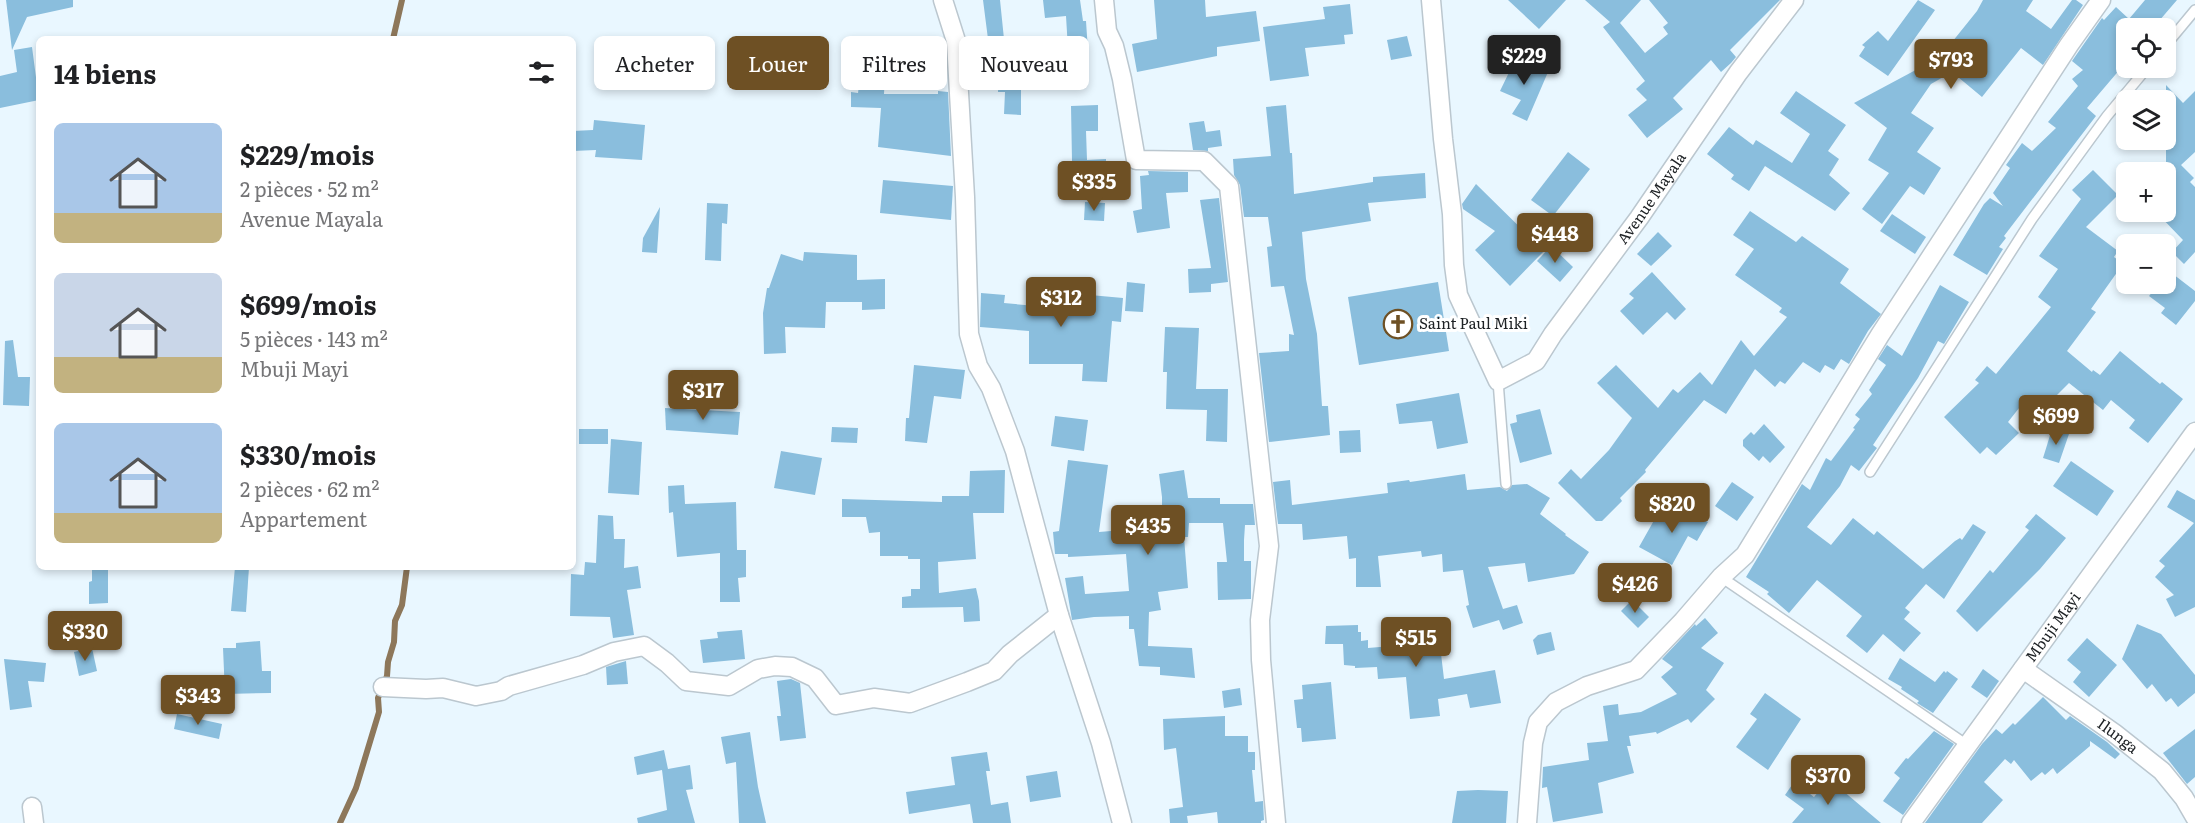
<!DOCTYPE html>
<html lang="fr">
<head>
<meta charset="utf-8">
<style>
	body { margin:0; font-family:Literata,serif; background:#f2f2f2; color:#202124; height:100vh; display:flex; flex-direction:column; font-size:22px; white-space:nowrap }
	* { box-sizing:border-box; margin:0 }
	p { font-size:20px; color:#757577 }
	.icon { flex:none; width:33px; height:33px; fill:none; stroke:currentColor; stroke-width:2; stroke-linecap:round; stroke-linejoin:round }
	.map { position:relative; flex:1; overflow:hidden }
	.drawer { position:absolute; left:36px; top:36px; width:540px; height:534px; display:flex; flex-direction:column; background:#fff; border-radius:9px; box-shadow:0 3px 9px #0003 }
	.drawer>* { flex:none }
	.top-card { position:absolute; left:594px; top:36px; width:570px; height:54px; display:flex; gap:12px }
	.tools { position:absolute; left:2116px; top:18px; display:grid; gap:12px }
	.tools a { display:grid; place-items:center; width:60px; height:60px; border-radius:9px; background:#fff; box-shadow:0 3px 9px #0003; font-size:30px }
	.price { position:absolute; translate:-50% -51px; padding:0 14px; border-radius:6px; background:#6e5024; color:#fff; font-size:20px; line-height:39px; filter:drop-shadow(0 2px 3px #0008) }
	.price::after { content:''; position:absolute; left:50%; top:36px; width:18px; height:14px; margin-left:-9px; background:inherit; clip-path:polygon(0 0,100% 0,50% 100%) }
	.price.current { background:#222; color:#fff }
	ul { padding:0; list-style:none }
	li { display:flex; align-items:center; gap:18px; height:150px; padding:0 18px }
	li span { display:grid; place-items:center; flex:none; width:168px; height:120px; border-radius:9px; color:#555 }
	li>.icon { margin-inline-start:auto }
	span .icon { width:72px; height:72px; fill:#fffc; stroke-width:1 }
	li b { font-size:26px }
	h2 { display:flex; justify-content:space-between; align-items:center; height:72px; padding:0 18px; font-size:26px }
	.chip { padding:0 21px; border-radius:9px; background:#fff; box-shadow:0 3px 9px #0003; font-size:21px; line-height:54px }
	.chip.current { background:#6e5024; color:#fff }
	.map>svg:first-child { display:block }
</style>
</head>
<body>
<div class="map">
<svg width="2195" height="823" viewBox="0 0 2195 823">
	<rect width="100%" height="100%" fill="#e9f7ff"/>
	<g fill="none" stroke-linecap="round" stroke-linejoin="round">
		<g stroke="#8d775a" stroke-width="6">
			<path d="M393,39l9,-39"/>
			<path d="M340,823l16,-35 23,-76 -1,-14 9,-22 1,-14 6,-20 1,-21 7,-16 5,-38"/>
		</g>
	</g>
	<g fill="#8abedd">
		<path d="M6,0h67v7l-46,10 -15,33z"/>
		<path d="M983,0h17l4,39h24v15h5l1,20h-13v41l-17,-1 1,-22h-7l1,-29h-21v-24h10z"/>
		<path d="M1043,0h37l3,21h3l3,45h-20l-3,-50 -21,2z"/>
		<path d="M1154,0h51l1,17 50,-6 4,30 -43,6v9l-80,16 -5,-28 25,-5z"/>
		<path d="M1508,0h58l-27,29z"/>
		<path d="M1585,0h56l-21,23 25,30 23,-19 -5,-7 5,-4 -19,-23h131l-50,50 6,7 -5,6 -10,9 -10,-12 -38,38 10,11 -36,29 -19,-23 19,-15 -11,-11 9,-8 -42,-54 7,-5z"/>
		<path d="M1918,0l17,10 -47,66 -29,-20 6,-9 -3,-2 16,-14 10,10z"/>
		<path d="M1983,0h50l-7,11 25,18 21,-29h4l7,5 -40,60 -22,-17 -39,49 -30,-25 -21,12 -20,29 23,15 -17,24 24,16 -17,27 -14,-9 -28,38 -20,-15 27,-36 -21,-13 19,-32 -33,-25 86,-46 37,-46z"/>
		<path d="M2145,0h32l-24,28h-26v33l-40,47 9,8 -92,120 2,2 -7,9 4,2 -16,26 -34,-20 31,-51 6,-6 13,8 -10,-13 17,-25 -4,-3 16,-22 10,8 24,-23 -8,-6 30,-36 -6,-7 11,-9 -11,-9 30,-43 2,2 12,-13 13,12z"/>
		<path d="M1350,4l3,30 -9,1 1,9 -40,4 4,28 -39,5 -7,-54 62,-8 -2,-12z"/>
		<path d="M1407,36l5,20 -21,4 -4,-20z"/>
		<path d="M864,46l22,2 -2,46h54v-3l10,1 3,64 -73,-9 3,-39 -30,-1v-15l7,1z"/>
		<path d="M32,47l7,53 -39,8v-32l17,-4 -3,-22z"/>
		<path d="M1516,58l32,14 -21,49 -15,-7 9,-14 -21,-9z"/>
		<path d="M2166,85l17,18 12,-12v61l-14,13 13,13 -4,4 5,5v65l-11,12 -12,-12 11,-12 -27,-28h10z"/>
		<path d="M1796,91l50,34 -18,26 11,8 -10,16 21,18 -15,18 -70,-45 -16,25 -18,-12 3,-4 -27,-21 22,-27 24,18 3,-5 36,23 18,-29 -30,-21z"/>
		<path d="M1098,105v26h-12l1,29 19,-1v14l-18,1 1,15h-20l-1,-13h-6v-15h10l-1,-55z"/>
		<path d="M1286,105l4,48h2l2,41 79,-12v-5l52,-4 1,25 -58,5 3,18 -69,11 4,47 11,55 5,72h6l2,29 -61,7 -10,-89 30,-2v-17l5,1 -10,-49 -13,1 -4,-40 5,-1 -4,-29h-24l-4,-32 -6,-10 -1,-16 38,-3 -5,-49z"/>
		<path d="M594,120l51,5 -3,35 -47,-3 1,-7 -23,1v-20l20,-1z"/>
		<path d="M1204,121l2,11 14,-2 2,16 -14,2v3l-15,-1 -4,-27z"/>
		<path d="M1568,152l22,17 -37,47 -22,-16z"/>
		<path d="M2093,170l25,25 -32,32 32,24 -4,6 9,7 -32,45 5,3 -29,39 25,21 1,-2 7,5 20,-24 40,33 2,-2 21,17 -35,44 -19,-15 6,-8 -24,-20 -8,10 -34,-27 -26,26 -16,-11 -19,24 11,11 -23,22 -9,-8 -7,7 -36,-37 35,-34 -4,-3 12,-14 9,8 55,-67 -13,-10 20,-28 -19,-13 42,-57 -9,-9z"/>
		<path d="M1148,171l40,1v20l-22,1 4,35 -33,5 -4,-22 9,-2 -2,-33 9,-1z"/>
		<path d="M883,180l70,6 -2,34 -71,-7z"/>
		<path d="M1476,184l68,67 -34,35 -35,-36 20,-19 -32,-22 -1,-5z"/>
		<path d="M1219,198l9,84 -17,2v8l-22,1 -1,-24 23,-1 -11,-68z"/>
		<path d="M1085,202l20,1 -1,18 -20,-1z"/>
		<path d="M707,203l21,1 -1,20 -5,-1 -1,38 -16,-1z"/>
		<path d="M660,207l-3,46 -15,-1 1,-14z"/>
		<path d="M1750,211l46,31 6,-6 47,33 -9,14 41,31 -13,17 -19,33 -8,-5 -7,11 -9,-5 -5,8 -17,-11 -18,22 -5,-3 -5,6 -20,-18 -29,45 -22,-14 -59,70 1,2 -26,26 2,3 -20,20h-6l-38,-38 13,-14 10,10 28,-29 23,-32 -35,-35 19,-18 42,43 15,-19 5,4 22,-21 12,13 29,-45 13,16 33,-39 -8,-5 3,-4 -47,-33 19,-26 -21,-14z"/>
		<path d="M1892,214l34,23 -11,17 -35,-23z"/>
		<path d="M1658,232l14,14 -21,20 -14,-12z"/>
		<path d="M1551,246l22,21 -13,15 -23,-21z"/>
		<path d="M804,252l53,3v25l28,-1v30l-23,1v-8h-36l-1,26 -40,-1 1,26 -22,1 -1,-41 4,-25h2l12,-34 22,7z"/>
		<path d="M2169,271l26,20v10l-19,24 -15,-12 4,-5 -16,-12 10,-12h7v-10z"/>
		<path d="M1652,272l34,37 -11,11 -8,-8 -24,23 -23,-24 14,-13 -5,-4z"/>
		<path d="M1127,282l18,2 -2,28 -18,-1z"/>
		<path d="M1438,282l11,69 -90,14 -11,-68z"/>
		<path d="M1940,285l29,17 -25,42 -6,-3 -20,37 -45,67 4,3 -18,23 -8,-6 -11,21 -33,41 24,18 22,-27 21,17 3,-4 46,38 32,-28 5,-3 2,2 11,-16 13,8 -42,67 -18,-15 -21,24 5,4 -6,7 17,14 -17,19 -21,-18 -16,19 -21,-17 16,-20 -45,-36 -28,33 -22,-19 2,-2 -23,-15 56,-93 8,6 16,-32 5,3 24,-32 -2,-1 7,-9 -5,-4 17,-21 -3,-4 17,-25 -8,-6 9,-14 15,11z"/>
		<path d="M981,293l24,2 -1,8 32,3v-13h54v2l33,3 -2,24 -9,-1 -5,61 -25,-1 1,-17h-54v-33l-49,-4z"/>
		<path d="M1165,327l34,1 -3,61h32l-1,53 -21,-1 1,-31 -41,-1 1,-37h-4z"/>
		<path d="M13,340l5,37h12l-1,29 -26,-1 2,-64z"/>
		<path d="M914,365l51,5 -4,29 -27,-3 -7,47 -22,-2 1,-23h3z"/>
		<path d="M1459,393l9,50 -31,6 -5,-28 -33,3 -3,-20z"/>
		<path d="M665,408l75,4 -2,23 -72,-5z"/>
		<path d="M1540,409l12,45 -32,9 -10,-39 7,-2 -1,-7z"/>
		<path d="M1055,416l33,4 -4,31 -33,-5z"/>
		<path d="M1764,424l21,23 -15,16 -7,-7 -4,5 -16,-15v-6l8,-8 3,3z"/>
		<path d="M832,427l26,1 -1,15 -26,-1z"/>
		<rect x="579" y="429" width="29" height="15"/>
		<path d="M2052,429l17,5 -10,29 -16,-5z"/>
		<path d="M1360,430l1,22 -21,1 -1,-22z"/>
		<path d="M611,439l31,3 -3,53 -31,-2z"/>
		<path d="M781,451l41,7 -7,37 -41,-7z"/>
		<path d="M1068,460l40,5 -9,67 61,-5 2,-3v-27l-3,-23 25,-4 4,28h32v6h33l2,21h-10l-1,15v21h7v38l-33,1 -1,-38h10l-4,-39h-34l-1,14h-4l4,51 -30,4 3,18 -12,2 -1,34 44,2 3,30 -35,-3v-8l-21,-1 -5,-37h-5v-13l-35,1 -22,3 -7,-42 18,-2 2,18 44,-3 -3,-37 -58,3v-3h-13l-2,-22 6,-1z"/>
		<path d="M2071,461l43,30 -17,25 -44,-30z"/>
		<path d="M1005,470l-1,43h-31l3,46 -38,3 1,31 37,-5 3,13 1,20 -16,1 -1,-15 -61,1v-11l9,-1v-7h9v-30h-12v-3h-28v-24l-11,1 -3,-16h-24v-18l100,3v-6h27l1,-25z"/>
		<path d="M1465,474l2,16 33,-3 7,4 5,-6 15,-1 23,14 -10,16 26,20 -1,1 24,17 -15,22 -46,8 -3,-19 -37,4 15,42 14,-4 6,18 -20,7 -4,-10 -26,8 -7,-22 3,-1 -6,-35 -20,2 -1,-18 -20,3 -1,-6 -43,5 3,31h-25v-29l-7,1 -2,-23 -44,4 -1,-16h-24l-5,-42 17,-2 2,25 96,-12 -1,-10 22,-3 1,2z"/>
		<path d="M1732,482l22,15 -17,24 -22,-15z"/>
		<path d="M684,485l1,19 51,-2 1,48h9v27l-8,1 2,24h-20v-49l-43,4 -4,-45 -4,1 -1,-27z"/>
		<path d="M2177,490l18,10v107l-20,10 -9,-18 8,-4 -19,-18 10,-11 -6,-5 35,-38 -27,-16z"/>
		<path d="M1661,508l20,11 5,-9 22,12 -11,19 -9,-5 -16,29 -33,-18z"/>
		<path d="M2036,514l30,24 -26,31 -63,63 -21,-21 34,-41 3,3 36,-43 -4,-3z"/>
		<path d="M598,515l15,1 1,23h11l-1,29 14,-2 3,22 -14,2 7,45 -21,3 -3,-21 -40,-1 1,-42 13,1 1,-13 11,1z"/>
		<path d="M92,567h16v36l-19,1v-22l3,-1z"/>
		<path d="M235,567h14l-3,45 -15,-1z"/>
		<path d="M1632,600l17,17 -11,11 -17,-17z"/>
		<path d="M1705,618l13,15 -17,15 23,15 -18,27 9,9 -24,24 -3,-4 -31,15 -1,-2 -27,4 2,10h-4l7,27 -36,10 5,30 -50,9 -6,-35 -5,1 1,-21 46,-7 -2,-17 21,-2 -5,-35 15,-2 1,11 22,-3 36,-18 -16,-17 12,-10 -11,-8 33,-35 1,2z"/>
		<path d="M1437,620l7,59 51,-9 6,33 -31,5 -3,-14 -29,5 2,17 -30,3 -4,-42 -28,2 -1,-12 -22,1v-2l-11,-1 -1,-21h-18l1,-18 32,-1v7h3v9l7,-1v8l36,-3 -2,-20z"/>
		<path d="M2137,624l24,10 34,41v18l-17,14 -7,-9 -5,4 -14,-18 -5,5 -25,-30z"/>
		<path d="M742,630l3,29 -42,4 -3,-23 18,-2 -1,-6z"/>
		<path d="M1551,632l4,18 -18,5 -4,-15 5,-5z"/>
		<path d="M2087,638l30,27 -28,32 -16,-15 8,-10 -14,-12z"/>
		<path d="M260,641l2,30h9v22l-46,1 -2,-46h13v-5z"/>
		<path d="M92,648l5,23 -18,5 -5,-24z"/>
		<path d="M1900,658l35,24 9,-11 2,2 1,-2 11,8 -25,34 -16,-10 2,-2 -18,-12 1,-2 -14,-8z"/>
		<path d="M4,659l42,4 -2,19 -16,-1 4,26 -22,3z"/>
		<path d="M626,661l2,23 -21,1 -1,-18z"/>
		<path d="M1983,669l16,12 -12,17 -16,-11z"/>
		<path d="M791,679l9,4 6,55 -26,3 -3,-25h4l-4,-35z"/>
		<path d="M1331,682l5,57 -34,3 -1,-14h-4l-3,-28 9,-1 -1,-14z"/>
		<path d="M1240,688l2,17 -18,3 -2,-17z"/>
		<path d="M1765,693l36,26 -33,51 -32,-23 21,-28 -7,-5z"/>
		<path d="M2043,697l23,23 4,-4 37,26 13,12 -5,5 -25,-18v5l-33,28 -4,-6 -8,7 -3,-3 -11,9 -17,-21 -3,4 -6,-5 -21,23 19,18 -21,23h-57l57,-79 14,-15 6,5 11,-11 2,2z"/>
		<path d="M177,714l45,10 -3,15 -45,-10z"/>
		<path d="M1225,716v20h23v16h7v18h-3l3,32 8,-1 1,19 -3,1v2h-43l-1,-11 -30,4 1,7h-18l-1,-14 14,-2 -7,-59 -12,2 -1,-31z"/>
		<path d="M2195,729v48l-8,7 -24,-31z"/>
		<path d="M1934,731l20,13 -51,71 -20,-14 17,-23 -6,-5 12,-15 2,1z"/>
		<path d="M750,732l8,55 8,36h-27l-3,-61 -10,2 -5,-27z"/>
		<path d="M664,750l4,19 22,-4 3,24 -7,1 9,33h-57l-1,-5 30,-8 -5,-40 -25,5 -3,-18z"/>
		<path d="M987,752l3,19h-4l5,34 17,-3 3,21h-38l-3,-19 -61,10 -3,-22 49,-7 -4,-28z"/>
		<path d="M1057,771l4,26 -31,5 -4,-26z"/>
		<path d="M1829,779l52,44h-89l12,-14 -19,-14 9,-13 20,15z"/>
		<path d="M1478,790l30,1 -2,32h-54l5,-32z"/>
	</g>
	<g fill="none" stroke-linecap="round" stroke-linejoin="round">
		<g stroke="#bbc7cf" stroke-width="12">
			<g id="lane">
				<path d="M2166,45l29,-35"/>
				<path d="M1498,381l8,103"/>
				<path d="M1870,472l162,-253 75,-103 40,-48"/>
				<path d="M1721,577l246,168"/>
			</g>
		</g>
		<g stroke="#bbc7cf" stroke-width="21">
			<g id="street">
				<path d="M943,0l13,41 9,156 4,137 9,32 13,22 24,63 44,164 42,128 21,80"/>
				<path d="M1104,0l3,31 7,15 8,33 14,81 68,1 25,25 40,360 -9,74 1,40 15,163"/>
				<path id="s1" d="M1431,0l12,139 9,75 2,51 4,30 40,86 38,-20 17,-27 86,-116 99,-145 56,-73"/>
				<path id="s2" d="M2023,669l91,64 48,38 22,27 11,19"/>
				<path d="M383,687l43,2 17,-1 33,8 25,-5 8,-5 74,-21 31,-13 30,-6 23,17 19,18 43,5 29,-17 17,-3 17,1 23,11 21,27 38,-7 36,5 57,-21 27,-11 16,-17 49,-39"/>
				<path d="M32,807l2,16"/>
				<path d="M1527,823l6,-80 5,-21 18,-20 31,-16 49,-16 47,-49 38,-44 24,-22 135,-220 189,-290 32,-45"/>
				<path id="s3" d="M1911,823l284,-391"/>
			</g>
		</g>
		<use href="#lane" stroke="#fff" stroke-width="9"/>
		<use href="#street" stroke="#fff" stroke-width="18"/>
	</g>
	<defs>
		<g id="church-ring" transform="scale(1.5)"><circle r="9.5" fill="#fff" stroke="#6e5024" stroke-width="1.5"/><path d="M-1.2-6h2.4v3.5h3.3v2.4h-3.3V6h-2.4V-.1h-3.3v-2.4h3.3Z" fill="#6e5024"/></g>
	</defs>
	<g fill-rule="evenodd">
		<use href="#church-ring" x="1398" y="324"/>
	</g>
	<g text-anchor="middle" stroke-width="6" stroke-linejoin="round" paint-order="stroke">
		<g font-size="15" fill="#1d2124" stroke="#fff">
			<text dy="5" stroke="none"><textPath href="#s1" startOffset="634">Avenue Mayala</textPath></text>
			<text dy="5" stroke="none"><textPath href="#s3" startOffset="242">Mbuji Mayi</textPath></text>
			<text dy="5" stroke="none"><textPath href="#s2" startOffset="116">Ilunga</textPath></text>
		</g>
		<g font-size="15" fill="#1d2124" stroke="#fff" text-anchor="start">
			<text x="1419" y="329">Saint Paul Miki</text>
		</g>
	</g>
</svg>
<div class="tools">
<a><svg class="icon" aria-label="locate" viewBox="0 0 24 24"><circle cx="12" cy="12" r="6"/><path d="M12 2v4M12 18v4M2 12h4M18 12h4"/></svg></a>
<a><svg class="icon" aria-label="layers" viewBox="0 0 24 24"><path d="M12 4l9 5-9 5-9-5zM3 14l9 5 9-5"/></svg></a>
<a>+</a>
<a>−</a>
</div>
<b class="price current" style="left:1524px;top:86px">$229</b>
<b class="price" style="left:1951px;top:90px">$793</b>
<b class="price" style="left:1094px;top:212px">$335</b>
<b class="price" style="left:1555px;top:264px">$448</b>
<b class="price" style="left:1061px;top:328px">$312</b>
<b class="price" style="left:703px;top:421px">$317</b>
<b class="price" style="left:2056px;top:446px">$699</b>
<b class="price" style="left:1672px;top:534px">$820</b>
<b class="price" style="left:1148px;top:556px">$435</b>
<b class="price" style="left:1635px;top:614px">$426</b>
<b class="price" style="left:85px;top:662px">$330</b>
<b class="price" style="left:1416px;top:668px">$515</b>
<b class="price" style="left:198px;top:726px">$343</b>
<b class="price" style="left:1828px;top:806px">$370</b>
<div class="top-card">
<a class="chip">Acheter</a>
<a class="chip current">Louer</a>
<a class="chip">Filtres</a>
<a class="chip">Nouveau</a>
</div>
<section class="drawer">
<h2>14 biens<svg class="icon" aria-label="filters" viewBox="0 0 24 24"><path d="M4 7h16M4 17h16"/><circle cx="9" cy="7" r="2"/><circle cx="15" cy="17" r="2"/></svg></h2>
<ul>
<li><span style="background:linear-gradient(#a9c7e8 75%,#c2b280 0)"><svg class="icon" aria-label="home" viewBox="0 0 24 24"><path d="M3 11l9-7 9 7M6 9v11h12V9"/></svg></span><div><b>$229/mois</b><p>2 pièces · 52 m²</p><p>Avenue Mayala</p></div></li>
<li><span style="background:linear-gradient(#c9d6e8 70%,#c2b280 0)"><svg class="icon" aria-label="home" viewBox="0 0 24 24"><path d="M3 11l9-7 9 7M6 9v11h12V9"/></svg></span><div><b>$699/mois</b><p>5 pièces · 143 m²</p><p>Mbuji Mayi</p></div></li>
<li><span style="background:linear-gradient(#a9c7e8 75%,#c2b280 0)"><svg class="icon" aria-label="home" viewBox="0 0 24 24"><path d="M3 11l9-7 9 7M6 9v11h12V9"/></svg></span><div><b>$330/mois</b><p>2 pièces · 62 m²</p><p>Appartement</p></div></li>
</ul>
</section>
</div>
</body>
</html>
